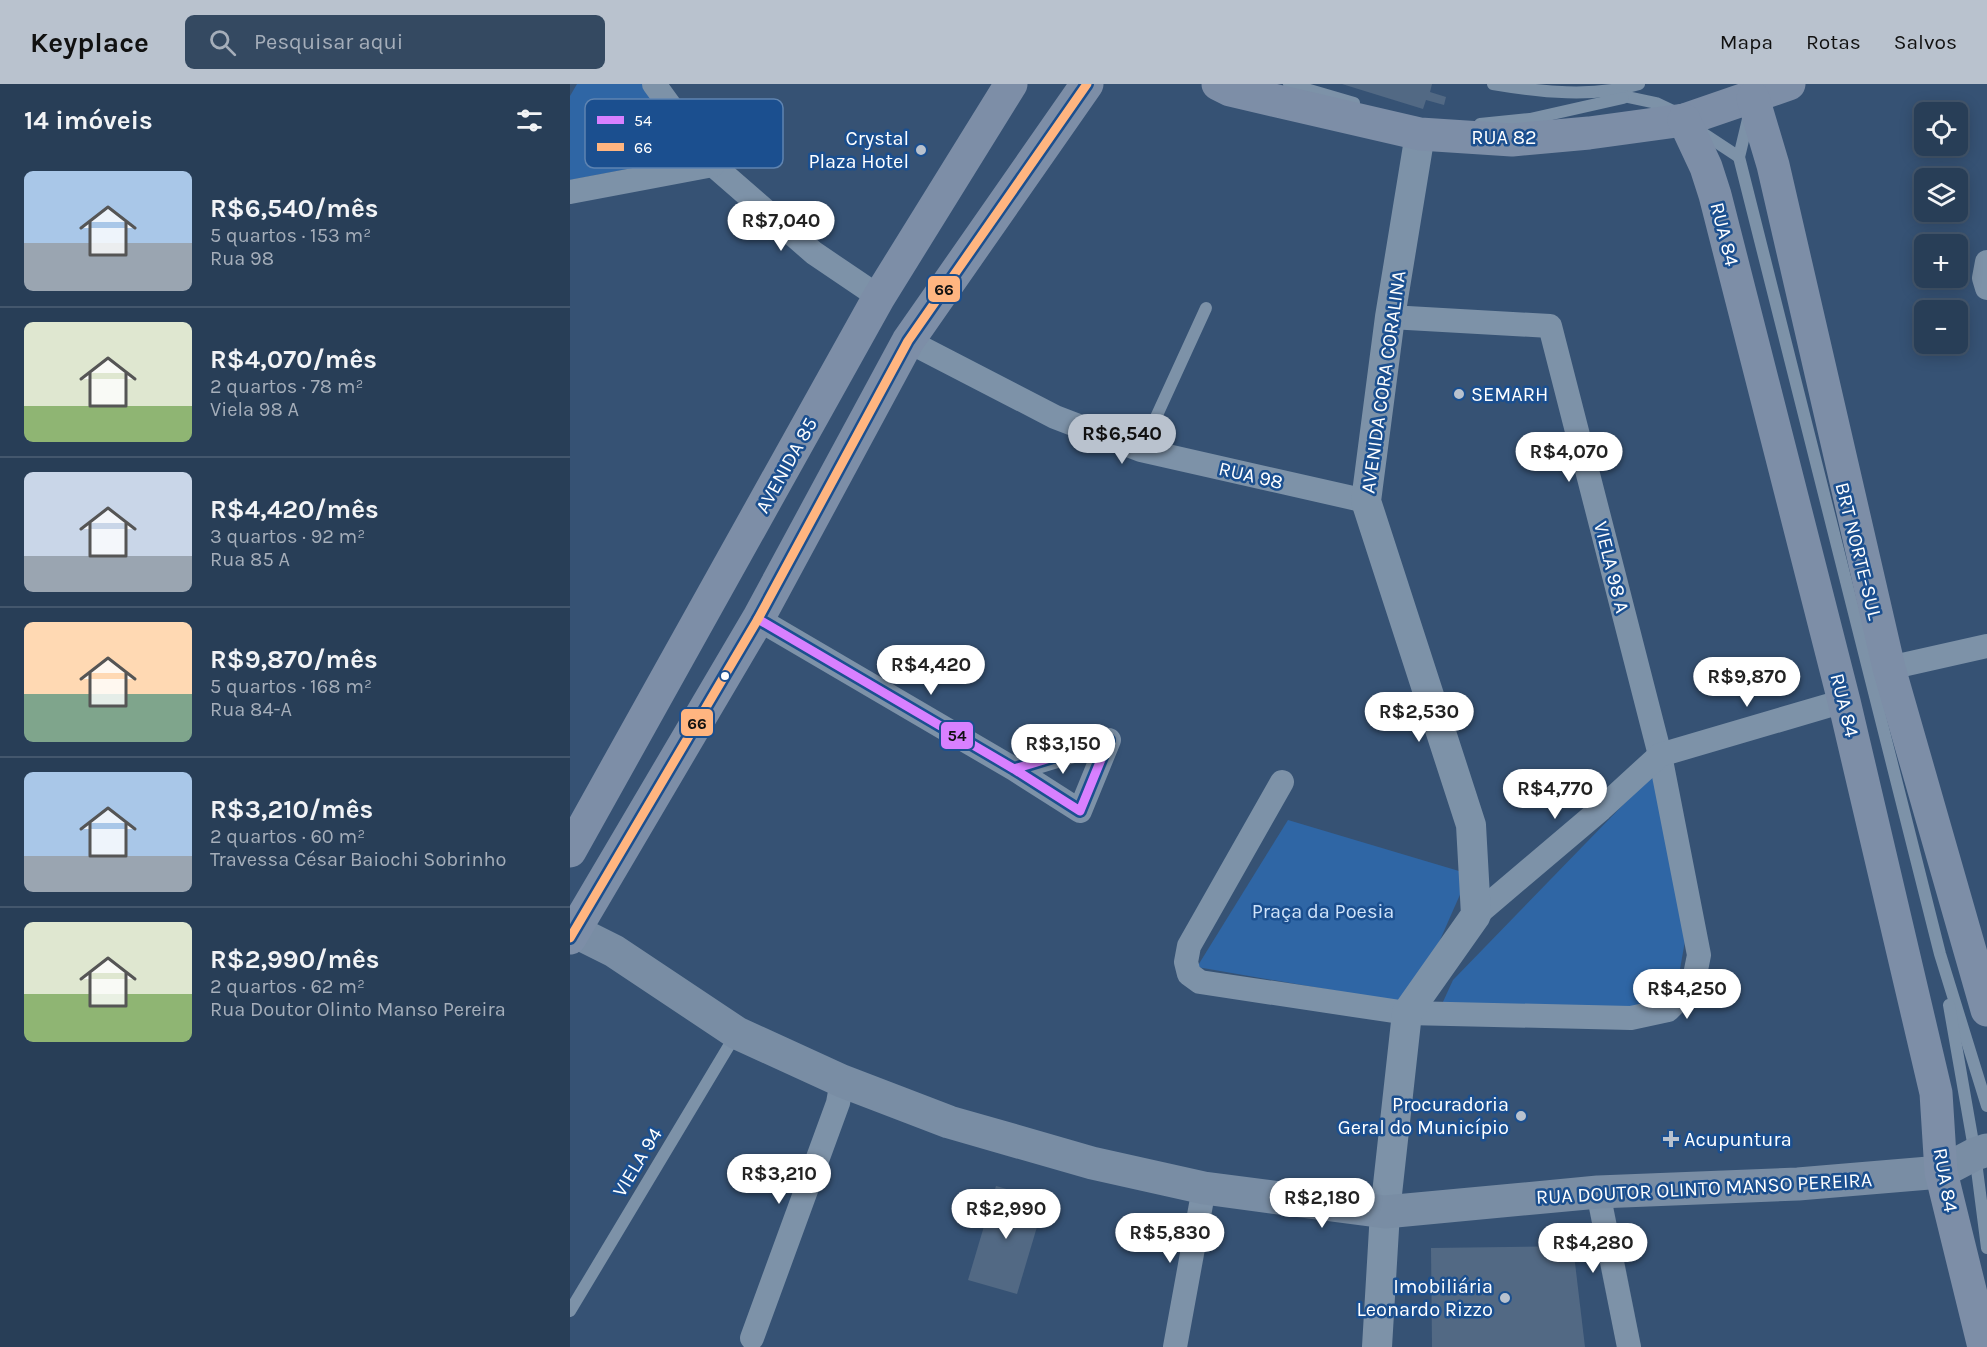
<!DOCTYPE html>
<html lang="pt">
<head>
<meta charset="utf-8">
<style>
	body { margin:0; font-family:Karla,sans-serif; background:#344961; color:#f1f3f6; height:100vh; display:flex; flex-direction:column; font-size:22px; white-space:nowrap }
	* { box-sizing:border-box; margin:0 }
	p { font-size:20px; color:#a5aeba }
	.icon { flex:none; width:33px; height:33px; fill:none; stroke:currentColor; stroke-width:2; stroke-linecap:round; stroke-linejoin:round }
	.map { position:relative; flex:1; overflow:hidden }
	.details { display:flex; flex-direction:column; background:#283e57; width:570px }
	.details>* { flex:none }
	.controls { position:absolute; left:1344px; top:18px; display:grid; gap:12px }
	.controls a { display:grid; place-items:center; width:54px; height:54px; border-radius:9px; background:#283e57; box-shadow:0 3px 15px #0003,0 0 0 2px #44576d; font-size:30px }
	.price { position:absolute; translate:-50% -51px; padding:0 14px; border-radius:21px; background:#fff; color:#222; font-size:20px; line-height:39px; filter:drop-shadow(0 2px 3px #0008) }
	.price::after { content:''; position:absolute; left:50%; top:36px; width:18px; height:14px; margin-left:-9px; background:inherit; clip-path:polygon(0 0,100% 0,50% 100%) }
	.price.current { background:#b9c2ce; color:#111 }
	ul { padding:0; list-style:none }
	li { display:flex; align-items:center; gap:18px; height:150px; padding:0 24px }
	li+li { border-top:2px solid #44576d }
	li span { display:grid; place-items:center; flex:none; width:168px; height:120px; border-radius:9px; color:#555 }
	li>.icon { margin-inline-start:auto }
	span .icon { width:72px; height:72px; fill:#fffc; stroke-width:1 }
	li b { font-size:26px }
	h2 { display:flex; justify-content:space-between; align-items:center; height:72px; padding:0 24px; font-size:26px }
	header { display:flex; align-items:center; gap:36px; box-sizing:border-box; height:84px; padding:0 30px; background:#b9c2ce; color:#111 }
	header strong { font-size:28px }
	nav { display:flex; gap:33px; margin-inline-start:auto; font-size:21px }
	.search { width:420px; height:54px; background:#344961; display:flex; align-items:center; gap:15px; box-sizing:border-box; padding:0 21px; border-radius:9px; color:#a5aeba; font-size:22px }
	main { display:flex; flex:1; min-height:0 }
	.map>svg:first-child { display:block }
</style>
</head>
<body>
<header>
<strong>Keyplace</strong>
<div class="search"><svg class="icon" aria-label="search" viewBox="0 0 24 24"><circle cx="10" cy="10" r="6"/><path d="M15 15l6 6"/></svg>Pesquisar aqui</div>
<nav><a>Mapa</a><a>Rotas</a><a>Salvos</a></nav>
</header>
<main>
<section class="details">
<h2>14 imóveis<svg class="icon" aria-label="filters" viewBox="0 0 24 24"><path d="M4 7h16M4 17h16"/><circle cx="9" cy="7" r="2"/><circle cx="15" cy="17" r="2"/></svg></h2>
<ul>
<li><span style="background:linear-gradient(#a9c7e8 60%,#9aa5b1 0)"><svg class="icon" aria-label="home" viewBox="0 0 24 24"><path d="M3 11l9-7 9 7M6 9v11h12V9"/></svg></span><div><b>R$6,540/mês</b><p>5 quartos · 153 m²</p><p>Rua 98</p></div></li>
<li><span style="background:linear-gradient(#dfe7d0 70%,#8fb573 0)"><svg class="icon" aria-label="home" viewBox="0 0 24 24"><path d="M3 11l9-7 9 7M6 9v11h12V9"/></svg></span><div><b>R$4,070/mês</b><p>2 quartos · 78 m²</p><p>Viela 98 A</p></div></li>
<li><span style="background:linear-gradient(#c9d6e8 70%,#9aa5b1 0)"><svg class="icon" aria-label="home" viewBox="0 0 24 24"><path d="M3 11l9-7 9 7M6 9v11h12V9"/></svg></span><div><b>R$4,420/mês</b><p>3 quartos · 92 m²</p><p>Rua 85 A</p></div></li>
<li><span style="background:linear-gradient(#ffd9b3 60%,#7fa58c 0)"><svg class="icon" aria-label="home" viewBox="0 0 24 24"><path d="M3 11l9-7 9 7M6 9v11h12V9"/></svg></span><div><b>R$9,870/mês</b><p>5 quartos · 168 m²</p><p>Rua 84-A</p></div></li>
<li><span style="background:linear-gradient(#a9c7e8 70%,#9aa5b1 0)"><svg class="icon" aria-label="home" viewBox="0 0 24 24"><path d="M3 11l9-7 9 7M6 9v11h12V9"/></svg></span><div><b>R$3,210/mês</b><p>2 quartos · 60 m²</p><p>Travessa César Baiochi Sobrinho</p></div></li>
<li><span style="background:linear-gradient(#dfe7d0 60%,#8fb573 0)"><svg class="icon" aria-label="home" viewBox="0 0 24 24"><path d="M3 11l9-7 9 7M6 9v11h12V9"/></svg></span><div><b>R$2,990/mês</b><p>2 quartos · 62 m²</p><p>Rua Doutor Olinto Manso Pereira</p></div></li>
</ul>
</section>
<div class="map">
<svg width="1417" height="1263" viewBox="0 0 1417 1263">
	<rect width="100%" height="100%" fill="#365274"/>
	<g fill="#2f66a5">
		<path d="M7,0h66l54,72 -127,24v-84z"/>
		<path d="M1083,690l32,167 -5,28 -14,23 -21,12 -28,7 -175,-7 11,-24z"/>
		<path d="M718,736l181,54 -57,130 -215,-37z"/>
	</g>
	<g fill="#526984">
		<path d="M772,0h90l-2,8 16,5 -2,8 -18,-5 -3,9z"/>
		<path d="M426,1102l49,14 -28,94 -49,-14z"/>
		<path d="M1003,1162l12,101h-153l-1,-99z"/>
	</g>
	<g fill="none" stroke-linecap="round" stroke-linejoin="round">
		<g stroke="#7d92a8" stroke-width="12">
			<path d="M719,0l65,19"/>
			<path d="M923,0c47,8 101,14 146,0"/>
			<path d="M1034,8l52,11 21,10"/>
			<path d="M1179,31l-10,42 201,797 47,152"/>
			<path d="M910,40l50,-5 93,-21"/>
			<path d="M1128,46l41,27"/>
			<path d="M571,366l65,-142"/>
			<path d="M1379,921l26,149 12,94"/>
			<path d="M0,1227l166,-277"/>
		</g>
		<g stroke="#7d92a8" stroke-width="24">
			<path d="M84,0l59,81 101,88 65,44"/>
			<path d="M0,108l143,-27"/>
			<path d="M1417,178l-3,16 3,10"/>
			<path d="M338,257l147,76 86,33 225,51"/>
			<path d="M188,535l256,150 66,42 29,-71 -95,29"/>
			<path d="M1319,584l98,-22"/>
			<path d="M712,698l-93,164 -3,16 3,12 11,8 207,31 224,5 37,-8 25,-25 6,-30 -39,-200 -110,-429 -160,-9"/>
			<path d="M906,831l125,-106 59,-54 184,-54"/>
			<path d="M1028,1108l31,155"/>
			<path d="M182,1254l86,-235 4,-22"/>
			<path d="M605,1263l29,-159"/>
		</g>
		<path stroke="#7d92a8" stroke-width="30" d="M807,1263l8,-135 22,-199 69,-98 -5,-90 -105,-324 24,-184 30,-183"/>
		<path stroke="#798da4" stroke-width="33" d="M0,845l44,22 123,82 105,48 107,41 143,41 112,25 181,24 213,-20 200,-8 143,-12 34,-18 12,-4"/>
		<g stroke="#7d8ea7" stroke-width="33">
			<path d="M648,0l12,6 190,44 92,6 77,-7 95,-13 105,-36"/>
			<path d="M1183,14l20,67 116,503 98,342"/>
			<path d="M1114,36l22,47 9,28 129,506 92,392 5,79 43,175"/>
			<path d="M0,767l309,-554 132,-213"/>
			<path d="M0,854l188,-319 150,-278 179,-257"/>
		</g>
		<g stroke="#1b4f8f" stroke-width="14">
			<path id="bus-1" d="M188,535l256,150 66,42 29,-71 -95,29"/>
		</g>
		<g stroke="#1b4f8f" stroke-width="14">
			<path id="bus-2" d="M0,854l188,-319 150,-278 179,-257"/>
		</g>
		<use href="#bus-1" stroke="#d880ff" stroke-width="9"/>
		<use href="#bus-2" stroke="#ffb580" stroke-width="9"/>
	</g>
	<g fill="#b9c2ce" stroke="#1b4f8f" stroke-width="2">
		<circle cx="351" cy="66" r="6"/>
		<circle cx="889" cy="310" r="6"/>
		<circle cx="951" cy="1032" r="6"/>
		<path d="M1098 1046h6v6h6v6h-6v6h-6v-6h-6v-6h6z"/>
		<circle cx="935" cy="1214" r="6"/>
	</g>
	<circle fill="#fff" stroke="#1b4f8f" stroke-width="2" cx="155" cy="592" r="5"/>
	<g text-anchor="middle" stroke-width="5" stroke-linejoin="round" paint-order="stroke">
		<g font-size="20" fill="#fff" stroke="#1b4f8f">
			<text x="934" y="60">RUA 82</text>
			<text transform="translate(1155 150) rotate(76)" y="7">RUA 84</text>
			<text transform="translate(813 298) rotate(-82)" y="7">AVENIDA CORA CORALINA</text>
			<text transform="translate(216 381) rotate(-61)" y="7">AVENIDA 85</text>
			<text transform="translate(681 391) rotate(13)" y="7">RUA 98</text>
			<text transform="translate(1289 467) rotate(76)" y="7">BRT NORTE-SUL</text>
			<text transform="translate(1042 483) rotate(76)" y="7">VIELA 98 A</text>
			<text transform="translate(1275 621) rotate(76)" y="7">RUA 84</text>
			<text transform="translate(67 1078) rotate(-59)" y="7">VIELA 94</text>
			<text transform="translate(1376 1096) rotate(80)" y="7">RUA 84</text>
			<text transform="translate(1134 1104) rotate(-3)" y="7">RUA DOUTOR OLINTO MANSO PEREIRA</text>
		</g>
		<g font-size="20" fill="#fff" stroke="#1b4f8f" text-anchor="end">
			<text x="339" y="61">Crystal<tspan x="339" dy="23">Plaza Hotel</tspan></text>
			<text x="901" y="317" text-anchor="start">SEMARH</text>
			<text x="939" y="1027">Procuradoria<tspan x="939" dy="23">Geral do Município</tspan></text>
			<text x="1114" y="1062" text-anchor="start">Acupuntura</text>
			<text x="923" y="1209">Imobiliária<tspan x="923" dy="23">Leonardo Rizzo</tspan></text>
		</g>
		<g font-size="20" fill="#cfe3fa" stroke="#1b4f8f">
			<text x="753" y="834">Praça da Poesia</text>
		</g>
	</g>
	<rect x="15" y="15" width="198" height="69" rx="9" fill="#1b4f8f" stroke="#5f84b1" stroke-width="1.5"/>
	<rect x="27" y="32" width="27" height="8" fill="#d880ff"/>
	<rect x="27" y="59" width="27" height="8" fill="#ffb580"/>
	<g font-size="16" fill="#fff">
		<text x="64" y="42">54</text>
		<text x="64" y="69">66</text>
	</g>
	<g stroke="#1b4f8f" stroke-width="2">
		<rect x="357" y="191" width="34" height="28" rx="6" fill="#ffb580"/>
		<rect x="110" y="624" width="34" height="29" rx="6" fill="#ffb580"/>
		<rect x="370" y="637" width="34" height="29" rx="6" fill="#d880ff"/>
	</g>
	<g font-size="16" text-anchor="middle" font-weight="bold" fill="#111">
		<text x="374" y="211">66</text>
		<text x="127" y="645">66</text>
		<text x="387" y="657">54</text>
	</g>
</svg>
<div class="controls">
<a><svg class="icon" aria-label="locate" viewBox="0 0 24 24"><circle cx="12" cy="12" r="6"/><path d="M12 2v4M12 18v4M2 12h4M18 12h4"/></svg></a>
<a><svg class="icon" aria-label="layers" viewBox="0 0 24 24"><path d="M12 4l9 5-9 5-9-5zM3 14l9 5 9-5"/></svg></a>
<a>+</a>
<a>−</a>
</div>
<b class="price" style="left:211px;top:168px">R$7,040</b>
<b class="price current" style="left:552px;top:381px">R$6,540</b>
<b class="price" style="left:999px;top:399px">R$4,070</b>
<b class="price" style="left:361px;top:612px">R$4,420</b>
<b class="price" style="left:1177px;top:624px">R$9,870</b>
<b class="price" style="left:849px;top:659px">R$2,530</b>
<b class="price" style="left:493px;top:691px">R$3,150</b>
<b class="price" style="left:985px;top:736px">R$4,770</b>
<b class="price" style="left:1117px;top:936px">R$4,250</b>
<b class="price" style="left:209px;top:1121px">R$3,210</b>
<b class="price" style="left:752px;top:1145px">R$2,180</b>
<b class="price" style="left:436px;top:1156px">R$2,990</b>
<b class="price" style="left:600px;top:1180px">R$5,830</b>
<b class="price" style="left:1023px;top:1190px">R$4,280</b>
</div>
</main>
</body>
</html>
